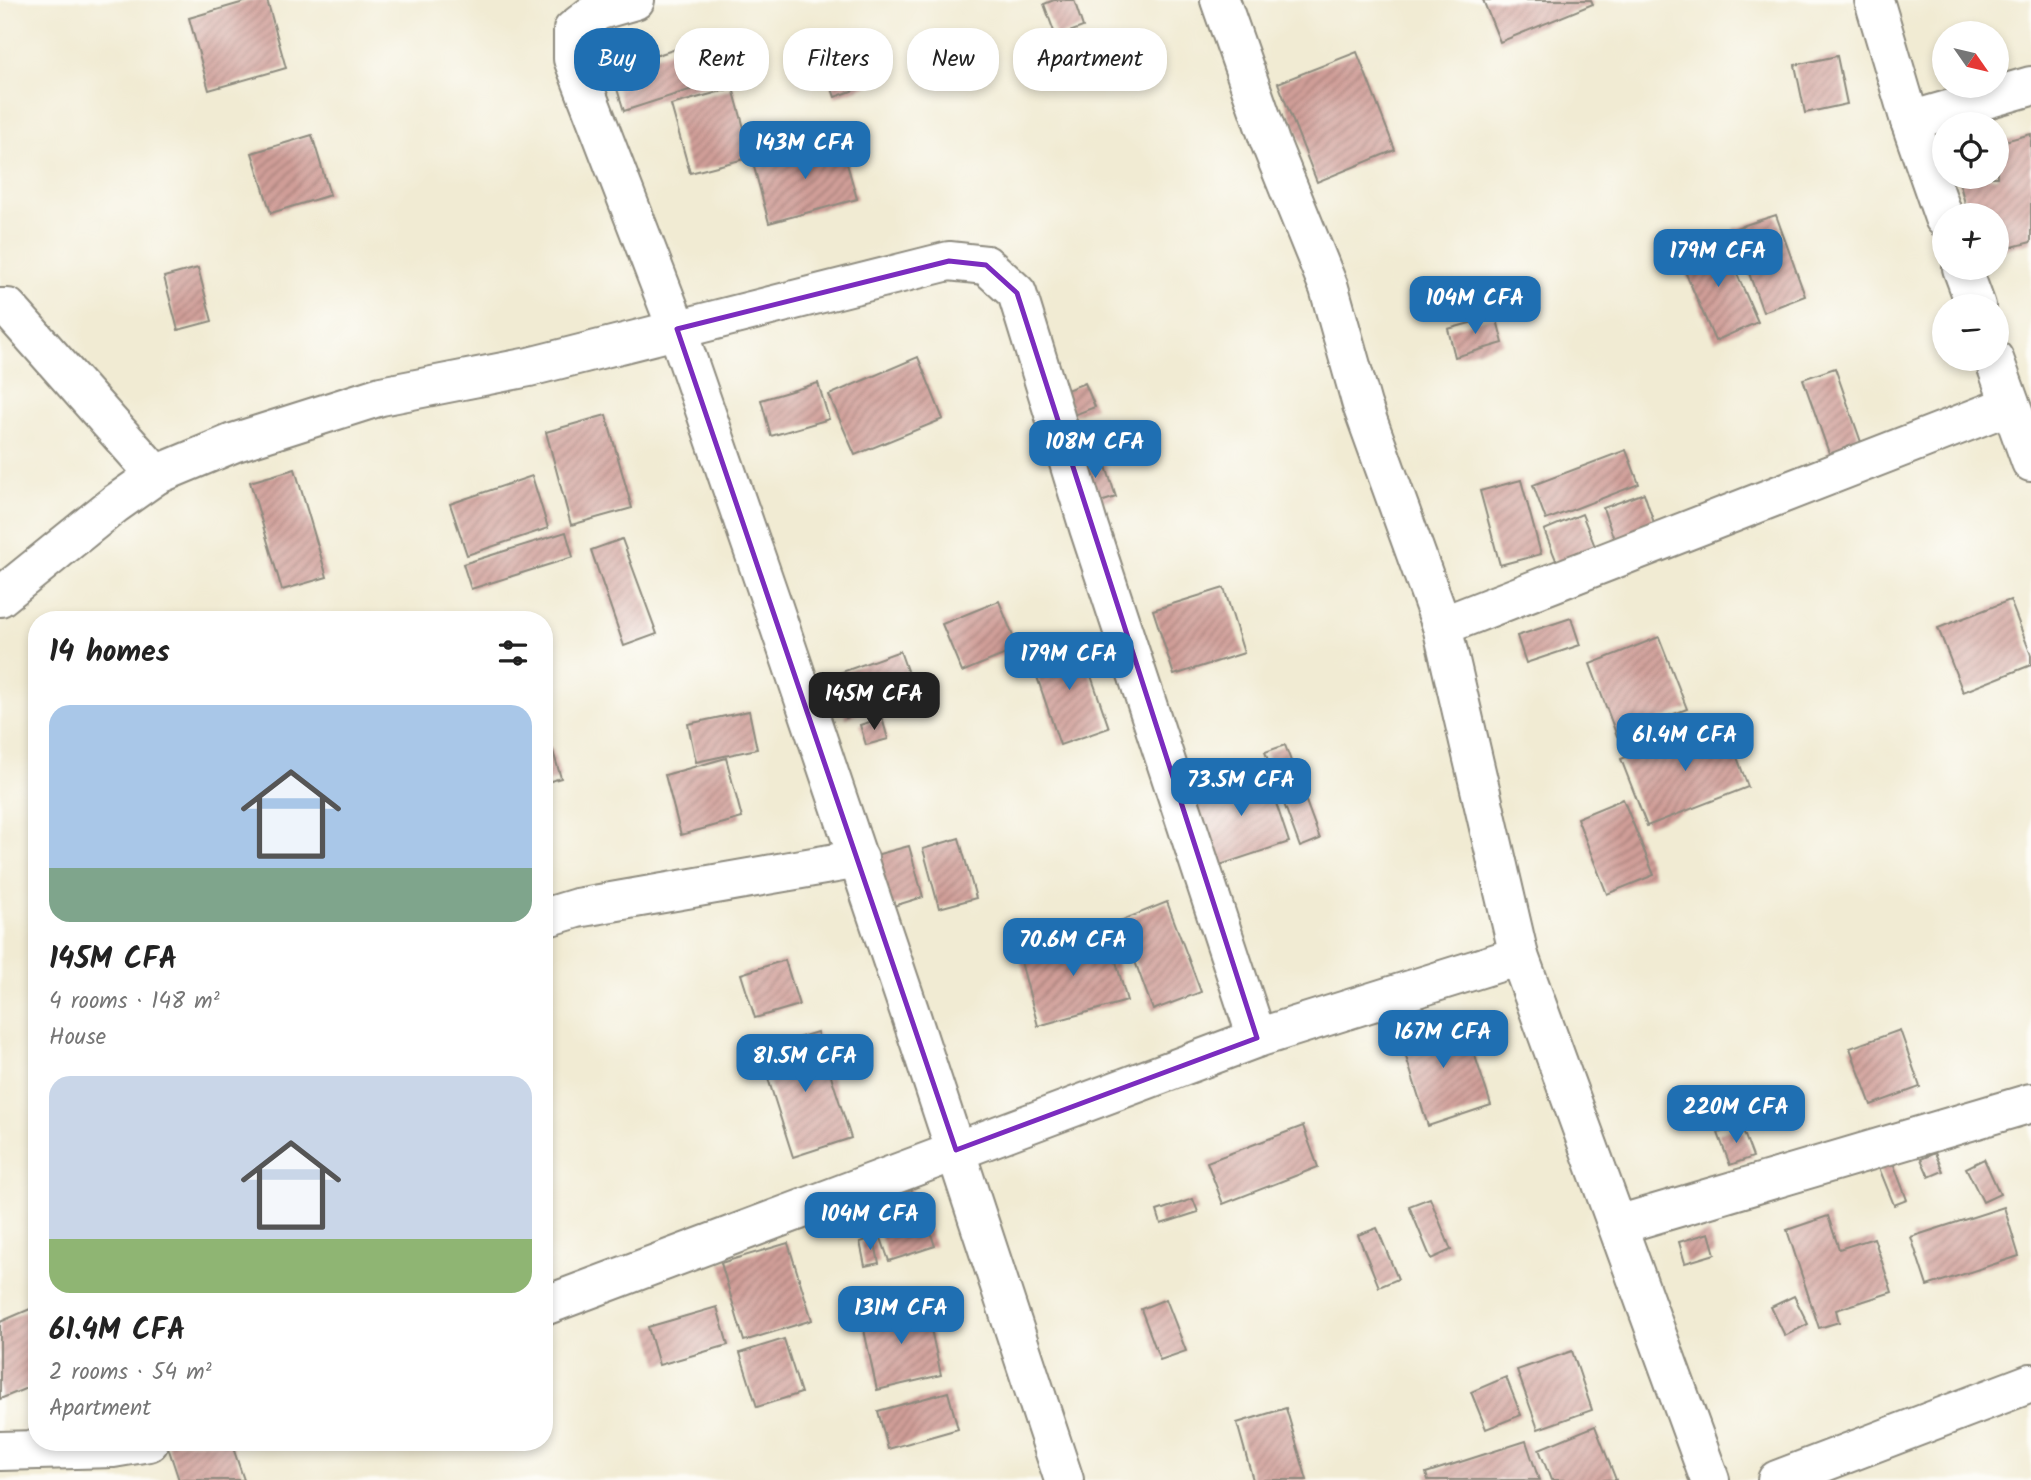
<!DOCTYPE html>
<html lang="en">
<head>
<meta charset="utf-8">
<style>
	body { margin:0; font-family:Kalam,sans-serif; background:#f2f2f2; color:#222; height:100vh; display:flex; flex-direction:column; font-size:26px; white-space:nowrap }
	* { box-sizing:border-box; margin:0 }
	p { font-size:23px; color:#767676 }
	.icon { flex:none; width:38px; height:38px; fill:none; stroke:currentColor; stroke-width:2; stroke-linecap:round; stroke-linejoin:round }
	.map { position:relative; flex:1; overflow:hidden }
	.drawer { position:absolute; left:28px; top:611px; width:525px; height:840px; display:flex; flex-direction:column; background:#fff; border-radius:28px; box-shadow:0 4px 10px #0003 }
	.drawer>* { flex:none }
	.top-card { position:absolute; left:574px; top:28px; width:665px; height:63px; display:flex; gap:14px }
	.needle { width:46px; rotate:124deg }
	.controls { position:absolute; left:1932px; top:21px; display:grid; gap:14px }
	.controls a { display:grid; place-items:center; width:77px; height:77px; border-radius:50%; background:#fff; box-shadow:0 4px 10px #0003; font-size:35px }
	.price { position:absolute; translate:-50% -60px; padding:0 16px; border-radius:14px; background:#1f6fb2; color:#fff; font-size:23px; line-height:46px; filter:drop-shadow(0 2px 4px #0008) }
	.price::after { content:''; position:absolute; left:50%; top:42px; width:21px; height:16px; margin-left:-10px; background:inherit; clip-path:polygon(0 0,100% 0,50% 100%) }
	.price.current { background:#222; color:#fff }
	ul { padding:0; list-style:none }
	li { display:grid; align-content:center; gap:14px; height:371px; padding:0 21px }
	li span { display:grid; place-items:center; height:217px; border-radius:21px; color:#555 }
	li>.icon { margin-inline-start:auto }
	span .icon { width:126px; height:126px; fill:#fffc; stroke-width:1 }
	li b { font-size:30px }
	h2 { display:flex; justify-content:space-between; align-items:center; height:84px; padding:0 21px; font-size:30px }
	.tag { padding:0 24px; border-radius:28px; background:#fff; box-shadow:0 4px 10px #0003; font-size:24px; line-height:63px }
	.tag.current { background:#1f6fb2; color:#fff }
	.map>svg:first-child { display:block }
</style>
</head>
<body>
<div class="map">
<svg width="2031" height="1480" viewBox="0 0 2031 1480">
	<defs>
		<pattern id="building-hatch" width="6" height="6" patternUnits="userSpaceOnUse" patternTransform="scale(1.75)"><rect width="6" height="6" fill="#d09e98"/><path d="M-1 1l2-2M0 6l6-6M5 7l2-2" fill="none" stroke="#a9817c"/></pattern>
	</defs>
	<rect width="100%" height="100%" fill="#fdfcf7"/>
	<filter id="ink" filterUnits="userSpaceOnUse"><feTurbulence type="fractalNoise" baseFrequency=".0143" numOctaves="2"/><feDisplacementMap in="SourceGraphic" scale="14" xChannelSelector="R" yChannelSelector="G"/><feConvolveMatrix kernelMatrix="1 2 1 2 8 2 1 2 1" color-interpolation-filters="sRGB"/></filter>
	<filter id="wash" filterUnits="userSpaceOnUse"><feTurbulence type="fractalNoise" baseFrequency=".00686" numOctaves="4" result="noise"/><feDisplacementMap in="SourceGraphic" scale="28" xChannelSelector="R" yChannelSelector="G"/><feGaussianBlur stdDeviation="1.57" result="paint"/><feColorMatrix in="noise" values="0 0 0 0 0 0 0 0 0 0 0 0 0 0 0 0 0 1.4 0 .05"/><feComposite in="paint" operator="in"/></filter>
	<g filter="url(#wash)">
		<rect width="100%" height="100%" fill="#f1ebd3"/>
		<g id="blocks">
			<g fill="url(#building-hatch)">
				<path d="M251,0h16l19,68 -77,22 -20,-72z"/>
				<path d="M1054,0h20l9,27 -27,10 -12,-33z"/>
				<path d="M1483,0h108l2,4 -93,38z"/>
				<path d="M849,32l20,53 -34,12 -19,-52z"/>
				<path d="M704,40l13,41 -93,30 -13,-41z"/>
				<path d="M1357,52l38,98 -78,32 -39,-99z"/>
				<path d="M1837,56l10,48 -42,9 -10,-48z"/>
				<path d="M733,88l19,69 -62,16 -19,-68z"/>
				<path d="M2031,134v108l-34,9v-36h-29l-10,-38h39v-34z"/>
				<path d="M312,135l18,60 -59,18 -19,-60z"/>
				<path d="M840,139l17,60 -88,24 -16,-60z"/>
				<path d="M1776,215l29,81 -42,16 -30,-83z"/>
				<path d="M1721,237l37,85 -43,19 -37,-86z"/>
				<path d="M198,268l14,53 -34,9 -14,-53z"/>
				<path d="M1474,293l4,14 -25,7 -4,-14z"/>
				<path d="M1496,316l7,27 -48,14 -7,-28z"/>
				<path d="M918,357l25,62 -88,36 -26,-60z"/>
				<path d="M1835,368l27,77 -32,11 -27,-77z"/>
				<path d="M818,383l11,36 -58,17 -10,-36z"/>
				<path d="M1085,383l10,24 -21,8 -10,-24z"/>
				<path d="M606,415l26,93 -61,17 -25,-93z"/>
				<path d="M1626,450l13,34 -93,36 -13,-35z"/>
				<path d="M1102,454l14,43 -28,9 -13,-42z"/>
				<path d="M295,469l32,108 -45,13 -32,-108z"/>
				<path d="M532,476l16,52 -81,27 -17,-51z"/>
				<path d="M1521,480l20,74 -41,11 -20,-74z"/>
				<path d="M1644,493l15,45 -40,15 -16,-45z"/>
				<path d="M1582,514l18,45 -38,16 -18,-45z"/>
				<path d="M566,532l7,25 -102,32 -8,-25z"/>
				<path d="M622,539l35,95 -33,12 -33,-96z"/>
				<path d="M1224,588l20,65 -70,22 -21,-65z"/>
				<path d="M2010,600l21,55v10l-68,27 -25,-64z"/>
				<path d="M999,601l19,48 -56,23 -20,-48z"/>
				<path d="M1571,618l9,27 -54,18 -9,-27z"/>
				<path d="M1659,637l28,72 -70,27 -27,-72z"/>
				<path d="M1078,638l31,90 -49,17 -30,-89z"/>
				<path d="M900,651l15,42 -69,25 -15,-42z"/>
				<path d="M749,711l8,38 -61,13 -8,-38z"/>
				<path d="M882,718l6,21 -22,6 -6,-20z"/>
				<path d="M1723,719l25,68 -101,39 -26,-67z"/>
				<path d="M1285,745l35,94 -20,8 -35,-95z"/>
				<path d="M552,748l9,30 -17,5v-33z"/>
				<path d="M726,758l16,60 -61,17 -16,-60z"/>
				<path d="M1265,770l24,72 -72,24 -23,-72z"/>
				<path d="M1623,799l31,76 -47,19 -30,-76z"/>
				<path d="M959,838l17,60 -37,10 -16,-59z"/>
				<path d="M909,846l14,51 -36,11 -15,-52z"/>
				<path d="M1167,902l34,90 -48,18 -33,-89z"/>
				<path d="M1107,929l20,72 -89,25 -19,-72z"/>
				<path d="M785,960l14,45 -44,13 -14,-44z"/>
				<path d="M1414,1013l7,23 43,-14 27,83 -63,21 -34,-107z"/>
				<path d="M1900,1030l20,57 -49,18 -21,-57z"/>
				<path d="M817,1032l34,106 -58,19 -34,-107z"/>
				<path d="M1741,1125l12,32 -23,8 -12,-32z"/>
				<path d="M1303,1126l15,41 -95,37 -16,-42z"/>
				<path d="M1935,1153l8,18 -14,6 -8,-18z"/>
				<path d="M1984,1159l16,35 -17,8 -17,-34z"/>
				<path d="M1892,1160l15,40 -13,5 -16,-40z"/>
				<path d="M911,1188l6,25 -24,7 -6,-27z"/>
				<path d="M1430,1198l21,52 -20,9 -22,-53z"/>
				<path d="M1193,1199l5,13 -37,12 -4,-13z"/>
				<path d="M2004,1207l15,49 -92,30 -16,-49z"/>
				<path d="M1828,1216l11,33 35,-11 18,54 -56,18 3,12 -20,6 -32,-98z"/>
				<path d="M926,1219l9,27 -46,15 -9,-26z"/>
				<path d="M1377,1228l21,51 -19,8 -21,-52z"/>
				<path d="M1709,1233l6,21 -30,9 -6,-21z"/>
				<path d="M874,1238l5,25 -14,3 -5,-24z"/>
				<path d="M788,1243l24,77 -68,21 -23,-78z"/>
				<path d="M1794,1296l14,28 -23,12 -14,-29z"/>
				<path d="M1166,1299l20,52 -26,9 -19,-51z"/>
				<path d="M925,1302l16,73 -64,15 -16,-74z"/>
				<path d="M37,1306v78l-37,15v-77z"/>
				<path d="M717,1307l11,38 -69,20 -11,-38z"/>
				<path d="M784,1339l17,54 -44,14 -17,-54z"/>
				<path d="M1572,1351l20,59 -54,19 -21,-59z"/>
				<path d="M1506,1377l15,38 -35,14 -15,-37z"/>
				<path d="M948,1392l10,37 -70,20 -10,-38z"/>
				<path d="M1286,1408l21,72h-54l-16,-57z"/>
				<path d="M1595,1426l21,54h-65l-12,-31z"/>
				<path d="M1526,1441l13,39h-111l-2,-7z"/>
				<path d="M171,1442h60l13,38h-65l-12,-36z"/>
			</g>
		</g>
	</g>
	<g filter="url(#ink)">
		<use href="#blocks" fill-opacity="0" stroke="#8e8b7f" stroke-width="2"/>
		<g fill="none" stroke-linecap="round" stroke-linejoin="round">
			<g stroke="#8e8b7f" stroke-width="42">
				<g id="minor">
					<path d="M635,0l-38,11 -24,19v29l104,270 95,275 139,412 153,464"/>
					<path d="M1220,0l50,142 59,146 33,117 80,221 77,330 191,524"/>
					<path d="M1874,0l36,121 34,97"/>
					<path d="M1910,121l121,-35"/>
					<path d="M1962,268l14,38"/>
					<path d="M0,308h8l148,167"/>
					<path d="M1994,359l37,103"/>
					<path d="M0,597l115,-93 41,-29 77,-32 148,-47 148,-29 420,-106 37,4 31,28 72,235 168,510"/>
					<path d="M1442,626l568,-221"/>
					<path d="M544,918l33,-10 282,-49"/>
					<path d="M1618,1225l413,-122"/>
					<path d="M544,1306l713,-268 262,-82"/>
					<path d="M0,1451l113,-3 36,-6"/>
					<path d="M1777,1480l254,-97"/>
				</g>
			</g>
			<use href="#minor" stroke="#fff" stroke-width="38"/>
		</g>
	</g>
	<path fill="none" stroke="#7b2cbf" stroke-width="5" stroke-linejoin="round" d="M949,261l37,4 31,28 240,745 -301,112 -279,-821z"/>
</svg>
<div class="controls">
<a><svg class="needle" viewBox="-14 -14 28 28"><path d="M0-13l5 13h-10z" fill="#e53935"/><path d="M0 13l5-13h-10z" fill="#767676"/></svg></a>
<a><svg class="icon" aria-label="locate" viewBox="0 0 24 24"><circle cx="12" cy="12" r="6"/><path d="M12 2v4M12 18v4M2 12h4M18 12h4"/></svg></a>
<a>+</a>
<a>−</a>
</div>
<b class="price" style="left:805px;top:181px">143M CFA</b>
<b class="price" style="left:1718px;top:289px">179M CFA</b>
<b class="price" style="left:1475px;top:336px">104M CFA</b>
<b class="price" style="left:1095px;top:480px">108M CFA</b>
<b class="price" style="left:1069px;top:692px">179M CFA</b>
<b class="price current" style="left:874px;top:732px">145M CFA</b>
<b class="price" style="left:1685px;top:773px">61.4M CFA</b>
<b class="price" style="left:1241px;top:818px">73.5M CFA</b>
<b class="price" style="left:1073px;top:978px">70.6M CFA</b>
<b class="price" style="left:1443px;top:1070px">167M CFA</b>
<b class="price" style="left:805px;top:1094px">81.5M CFA</b>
<b class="price" style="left:1736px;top:1145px">220M CFA</b>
<b class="price" style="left:870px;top:1252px">104M CFA</b>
<b class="price" style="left:901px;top:1346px">131M CFA</b>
<div class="top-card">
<a class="tag current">Buy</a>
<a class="tag">Rent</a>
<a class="tag">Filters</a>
<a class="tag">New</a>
<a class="tag">Apartment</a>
</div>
<section class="drawer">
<h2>14 homes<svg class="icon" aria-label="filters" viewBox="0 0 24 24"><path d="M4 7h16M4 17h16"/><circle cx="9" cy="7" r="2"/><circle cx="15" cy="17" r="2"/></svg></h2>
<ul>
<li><span style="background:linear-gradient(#a9c7e8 75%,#7fa58c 0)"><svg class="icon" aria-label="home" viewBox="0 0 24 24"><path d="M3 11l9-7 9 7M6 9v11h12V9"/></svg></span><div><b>145M CFA</b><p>4 rooms · 148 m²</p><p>House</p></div></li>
<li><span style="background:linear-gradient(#c9d6e8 75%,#8fb573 0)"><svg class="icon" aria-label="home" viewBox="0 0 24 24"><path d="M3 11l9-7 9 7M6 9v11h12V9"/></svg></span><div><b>61.4M CFA</b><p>2 rooms · 54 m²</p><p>Apartment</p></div></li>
</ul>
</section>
</div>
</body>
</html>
